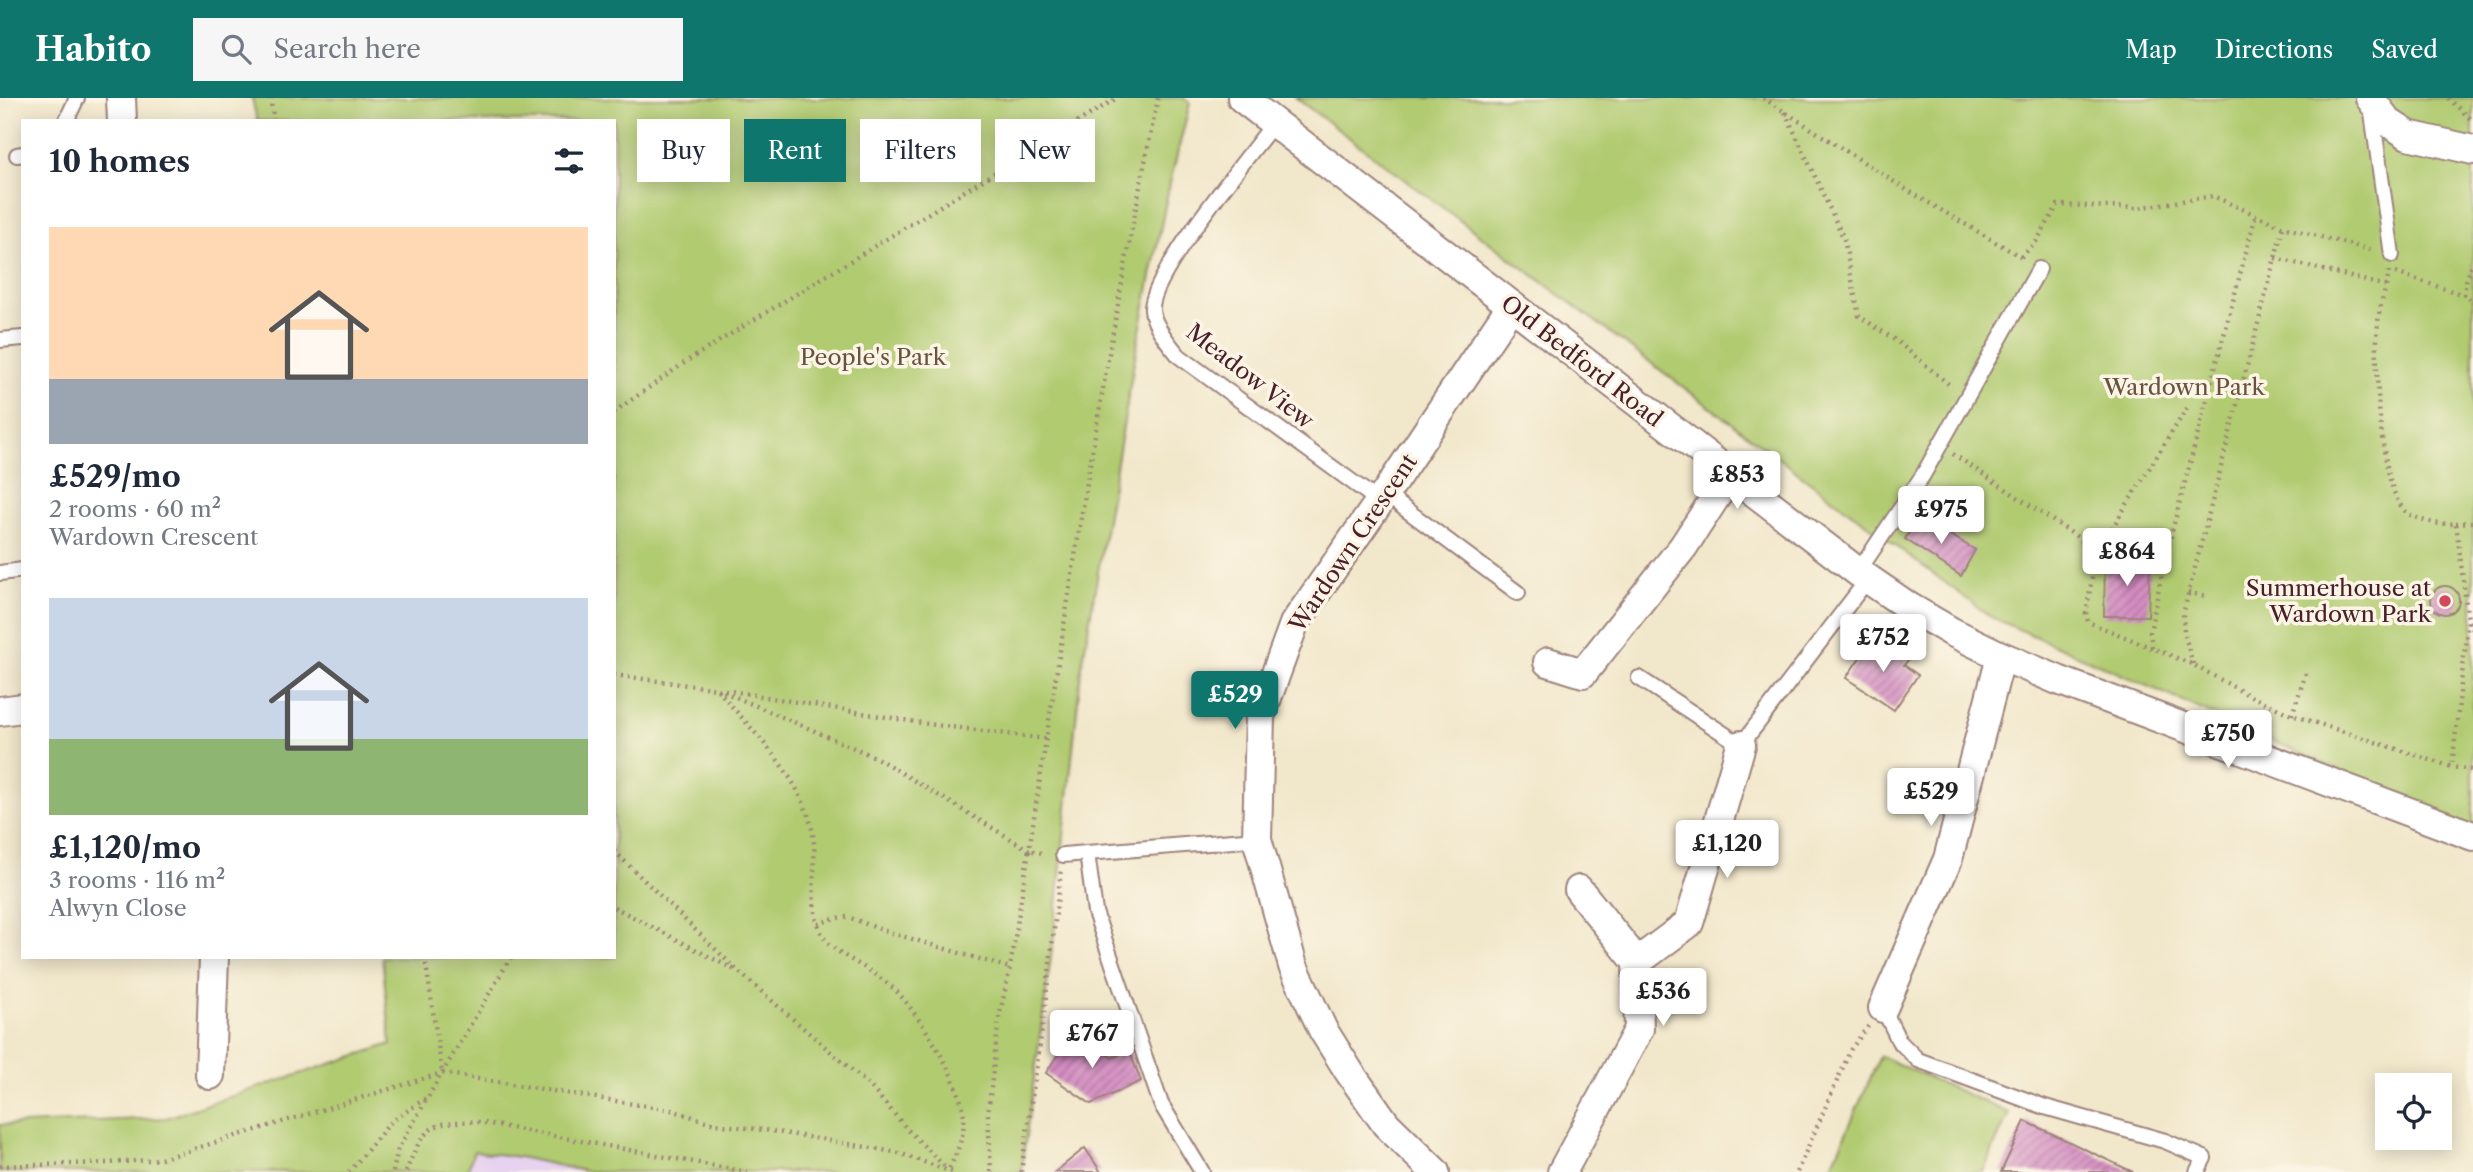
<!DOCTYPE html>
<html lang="en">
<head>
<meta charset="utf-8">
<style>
	body { margin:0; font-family:"Libre Caslon Text",serif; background:#f6f6f7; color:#1f2937; height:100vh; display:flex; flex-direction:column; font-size:26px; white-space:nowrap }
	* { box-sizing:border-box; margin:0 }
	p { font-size:23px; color:#747a83 }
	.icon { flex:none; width:38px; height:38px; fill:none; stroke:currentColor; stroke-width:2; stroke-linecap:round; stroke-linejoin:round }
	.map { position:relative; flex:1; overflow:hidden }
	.panel { position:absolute; left:21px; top:21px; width:595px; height:840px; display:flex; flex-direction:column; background:#fff; border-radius:0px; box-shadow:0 4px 18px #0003 }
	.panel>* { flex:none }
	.hud { position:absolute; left:637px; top:21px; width:665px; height:63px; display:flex; gap:14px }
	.tools { position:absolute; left:2375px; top:975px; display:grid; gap:14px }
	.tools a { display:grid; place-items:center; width:77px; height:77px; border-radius:0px; background:#fff; box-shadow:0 4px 18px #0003; font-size:35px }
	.price { position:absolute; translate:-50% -60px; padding:0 16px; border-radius:7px; background:#fff; color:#222; font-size:23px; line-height:46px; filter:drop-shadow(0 2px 4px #0008) }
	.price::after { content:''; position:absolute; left:50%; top:42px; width:21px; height:16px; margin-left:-10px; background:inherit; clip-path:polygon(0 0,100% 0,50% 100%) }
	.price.on { background:#0f766e; color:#fff }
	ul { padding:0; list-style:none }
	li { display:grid; align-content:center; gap:14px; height:371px; padding:0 28px }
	li span { display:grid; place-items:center; height:217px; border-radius:0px; color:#555 }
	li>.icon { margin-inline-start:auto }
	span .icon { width:126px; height:126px; fill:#fffc; stroke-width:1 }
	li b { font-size:30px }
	h2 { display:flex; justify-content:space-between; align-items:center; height:84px; padding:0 28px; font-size:30px }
	.chip { padding:0 24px; border-radius:0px; background:#fff; box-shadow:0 4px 18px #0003; font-size:24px; line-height:63px }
	.chip.on { background:#0f766e; color:#fff }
	header { display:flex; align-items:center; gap:42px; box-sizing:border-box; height:98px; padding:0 35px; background:#0f766e; color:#fff }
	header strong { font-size:33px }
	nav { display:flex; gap:38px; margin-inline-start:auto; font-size:24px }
	.search { width:490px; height:63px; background:#f6f6f7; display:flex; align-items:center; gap:18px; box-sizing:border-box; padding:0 24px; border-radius:0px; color:#747a83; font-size:26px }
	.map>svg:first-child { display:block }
</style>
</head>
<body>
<header>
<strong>Habito</strong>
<div class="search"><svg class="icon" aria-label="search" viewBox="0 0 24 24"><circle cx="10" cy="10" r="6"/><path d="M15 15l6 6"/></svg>Search here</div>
<nav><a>Map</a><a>Directions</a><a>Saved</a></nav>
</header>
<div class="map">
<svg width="2473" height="1074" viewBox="0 0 2473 1074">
	<defs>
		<pattern id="building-hatch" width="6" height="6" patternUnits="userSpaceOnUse" patternTransform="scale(1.75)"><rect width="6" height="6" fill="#d48dc2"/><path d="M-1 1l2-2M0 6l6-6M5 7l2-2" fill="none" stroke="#ae739e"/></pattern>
	</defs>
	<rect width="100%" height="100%" fill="#fcf5e5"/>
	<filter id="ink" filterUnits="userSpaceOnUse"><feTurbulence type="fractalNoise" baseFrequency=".0143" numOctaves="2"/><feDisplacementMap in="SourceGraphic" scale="14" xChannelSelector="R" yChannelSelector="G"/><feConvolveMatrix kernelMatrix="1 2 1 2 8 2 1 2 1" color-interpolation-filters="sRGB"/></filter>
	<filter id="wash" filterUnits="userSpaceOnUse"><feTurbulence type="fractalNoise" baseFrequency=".00686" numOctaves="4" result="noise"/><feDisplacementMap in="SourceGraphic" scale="28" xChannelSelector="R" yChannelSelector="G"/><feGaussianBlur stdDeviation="1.57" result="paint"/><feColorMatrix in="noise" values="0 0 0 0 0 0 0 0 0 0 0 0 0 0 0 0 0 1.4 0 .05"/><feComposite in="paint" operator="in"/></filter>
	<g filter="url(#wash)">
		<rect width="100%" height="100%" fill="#f1e7cb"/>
		<path fill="#e7d2ef" d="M474,1053l45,6 70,15h-122z"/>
		<g fill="#b1cb71" stroke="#7e754e" stroke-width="2">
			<path d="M252,0h932l6,5 -22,88 -32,160 -55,320 -28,272 -32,229h-432l-70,-15 -45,-6 -7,21h-467v-47l166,-7 225,-74 -9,-87h232v-836h-357z"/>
			<path d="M1296,0h1177v731l-482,-212z"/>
			<path d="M1880,958l129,57 -26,59h-154z"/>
		</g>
		<g id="blocks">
			<g fill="url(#building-hatch)">
				<path d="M1920,418l55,34 -14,26 -56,-37z"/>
				<path d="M2105,462h45l-2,56h-44z"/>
				<circle cx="2445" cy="502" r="14"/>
				<path d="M1874,539l34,23 -4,5 14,10 -24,35 -48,-32z"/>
				<path d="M1073,933l39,27 17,-8 12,31 -50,23 -45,-31z"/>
				<path d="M2025,1023l108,51h-132z"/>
				<path d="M1085,1050l16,24h-46z"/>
			</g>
		</g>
	</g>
	<g filter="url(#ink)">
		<use href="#blocks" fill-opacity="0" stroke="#9e837b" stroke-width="2"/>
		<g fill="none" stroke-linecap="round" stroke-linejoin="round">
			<g stroke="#9e837b" stroke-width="18">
				<g id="lane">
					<path d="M2371,8l21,149"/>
					<path d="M66,23l11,-23"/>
					<path d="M1274,25c-24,32 -125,153 -122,187 1,15 18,35 27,46l201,146"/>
					<path d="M17,57l6,-1"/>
					<path d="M0,242l23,-2"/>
					<path d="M1385,396l133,99"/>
					<path d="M1858,474l65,-97 116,-206"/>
					<path d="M0,475l23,-3"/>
					<path d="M1639,580l102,67 127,-166"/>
					<path d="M1087,755l8,59 66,192 41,68"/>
					<path d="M1063,757l194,-16"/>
					<path d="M1883,910l16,33 19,19 127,47 120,34 39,17 -7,14"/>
				</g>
			</g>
			<g stroke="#9e837b" stroke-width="32">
				<g id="street">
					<path d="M121,0l1,23"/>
					<path d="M1242,0l616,474 51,35 43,25 49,24 57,24 415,156"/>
					<path d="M2370,0l18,24 20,13 65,15"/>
					<path d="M1548,564l35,11 100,-126 47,-72"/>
					<path d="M0,613l23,-3"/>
					<path d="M1637,864l52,-39 52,-178"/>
					<path d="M1883,910l65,-149 53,-203"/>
					<path d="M210,977l4,-118"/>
					<path d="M1435,1074l-49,-48 -36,-51 -27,-43 -30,-64 -36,-127 3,-122 34,-93 91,-130 126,-188"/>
					<path d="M1562,1074l77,-143 -2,-67 -58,-72"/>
				</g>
			</g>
			<g stroke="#9e837b" stroke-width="4.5" stroke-dasharray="2 5" stroke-linecap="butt">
				<path d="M270,0l4,23"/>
				<path d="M1763,0l144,92 114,67"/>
				<path d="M2448,0l25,23"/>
				<path d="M1785,14l59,127 15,77 39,26 54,45"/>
				<path d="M2021,159l15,-15 22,-37 79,3 76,-12 70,31 92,24"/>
				<path d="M2275,160l112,28"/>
				<path d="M2389,173c-2,17 -10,34 -11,52 -4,37 1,163 27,188 11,10 37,15 51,12l12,97 -16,147"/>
				<path d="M2396,175l68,22 9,6"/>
				<path d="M2464,197l2,-14 7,-19"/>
				<path d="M2187,310l-91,146 -10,60 2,8 106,43 56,31 42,19 160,52 21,3"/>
				<path d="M614,314l76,-53 427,-261"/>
				<path d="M1953,356l123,82 20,18 68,4"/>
				<path d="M2456,425l17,-1"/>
				<path d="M2188,495l19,3"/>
				<path d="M2469,523l4,9"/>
				<path d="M2152,549l-2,-15 15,-74 91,-344"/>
				<path d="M2193,566l-9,-32 -1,-18 100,-387"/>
				<path d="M614,577l103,14"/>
				<path d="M717,591l158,68 154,93c39,-252 77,-503 129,-752"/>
				<path d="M718,592c34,41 80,83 93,135 10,37 -8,82 15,116 8,11 40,26 53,36 6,5 15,11 20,17 23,25 66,94 65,127 -1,19 -8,34 -16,50"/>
				<path d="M725,592l203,34 118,15"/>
				<path d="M2292,617l14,-42"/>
				<path d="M614,753l126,122 129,112 39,45 39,39"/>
				<path d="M614,809l121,63"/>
				<path d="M818,826l17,-6 13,-1 37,14 125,37"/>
				<path d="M425,859l17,115"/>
				<path d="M0,1068l108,-3 53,-4 281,-86 69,-116"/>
				<path d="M349,1074l42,-50 35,-24"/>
				<path d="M393,1074l5,-23 44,-76 229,37 44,14 57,7 100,17 27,5 53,19"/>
				<path d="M406,1074c17,-45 25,-52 73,-50l268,50"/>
				<path d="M991,1074l-3,-58 11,-96 11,-50 19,-118 17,4"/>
				<path d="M1021,1074l21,-142 19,-159"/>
				<path d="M1797,1074l54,-123 18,-24"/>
			</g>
			<use href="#lane" stroke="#fff" stroke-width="14"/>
			<use href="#street" stroke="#fff" stroke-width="28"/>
		</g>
	</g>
	<circle fill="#d1495b" stroke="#fcf5e5" stroke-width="2.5" cx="2445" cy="503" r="7"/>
	<g text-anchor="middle" stroke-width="7" stroke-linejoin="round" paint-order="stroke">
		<g font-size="23" fill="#695340" stroke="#fcf5e5">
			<text x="873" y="267">People's Park</text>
			<text x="2184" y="297">Wardown Park</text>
		</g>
		<g font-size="23" fill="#4a1f2b" stroke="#fcf5e5">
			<text transform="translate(1582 263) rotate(38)" y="8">Old Bedford Road</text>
			<text transform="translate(1250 278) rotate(38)" y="8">Meadow View</text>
			<text transform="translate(1353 445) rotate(-56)" y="8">Wardown Crescent</text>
		</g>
		<g font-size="23" fill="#4a1f2b" stroke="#fcf5e5" text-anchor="end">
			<text x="2431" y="498">Summerhouse at<tspan x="2431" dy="26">Wardown Park</tspan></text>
		</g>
	</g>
</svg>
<div class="tools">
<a><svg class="icon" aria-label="locate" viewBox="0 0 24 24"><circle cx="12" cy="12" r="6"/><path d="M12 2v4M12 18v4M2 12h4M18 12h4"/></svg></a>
</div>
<b class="price" style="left:1737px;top:413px">£853</b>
<b class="price" style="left:1941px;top:448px">£975</b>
<b class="price" style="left:2127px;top:490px">£864</b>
<b class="price" style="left:1883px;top:576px">£752</b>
<b class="price on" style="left:1235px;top:633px">£529</b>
<b class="price" style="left:2228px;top:672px">£750</b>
<b class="price" style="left:1931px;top:730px">£529</b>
<b class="price" style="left:1727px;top:782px">£1,120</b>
<b class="price" style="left:1663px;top:930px">£536</b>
<b class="price" style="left:1092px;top:972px">£767</b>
<div class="hud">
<a class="chip">Buy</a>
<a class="chip on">Rent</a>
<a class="chip">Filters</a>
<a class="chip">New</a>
</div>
<section class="panel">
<h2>10 homes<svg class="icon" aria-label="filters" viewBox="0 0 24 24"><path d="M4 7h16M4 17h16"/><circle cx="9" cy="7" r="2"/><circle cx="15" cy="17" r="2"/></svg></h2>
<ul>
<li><span style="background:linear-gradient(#ffd9b3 70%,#9aa5b1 0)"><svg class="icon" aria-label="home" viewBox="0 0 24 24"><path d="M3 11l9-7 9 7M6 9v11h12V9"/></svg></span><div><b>£529/mo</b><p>2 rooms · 60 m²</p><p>Wardown Crescent</p></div></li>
<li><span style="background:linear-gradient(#c9d6e8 65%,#8fb573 0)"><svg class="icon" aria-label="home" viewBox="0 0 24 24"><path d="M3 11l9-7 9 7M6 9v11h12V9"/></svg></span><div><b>£1,120/mo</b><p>3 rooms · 116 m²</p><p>Alwyn Close</p></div></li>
</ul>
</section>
</div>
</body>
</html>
